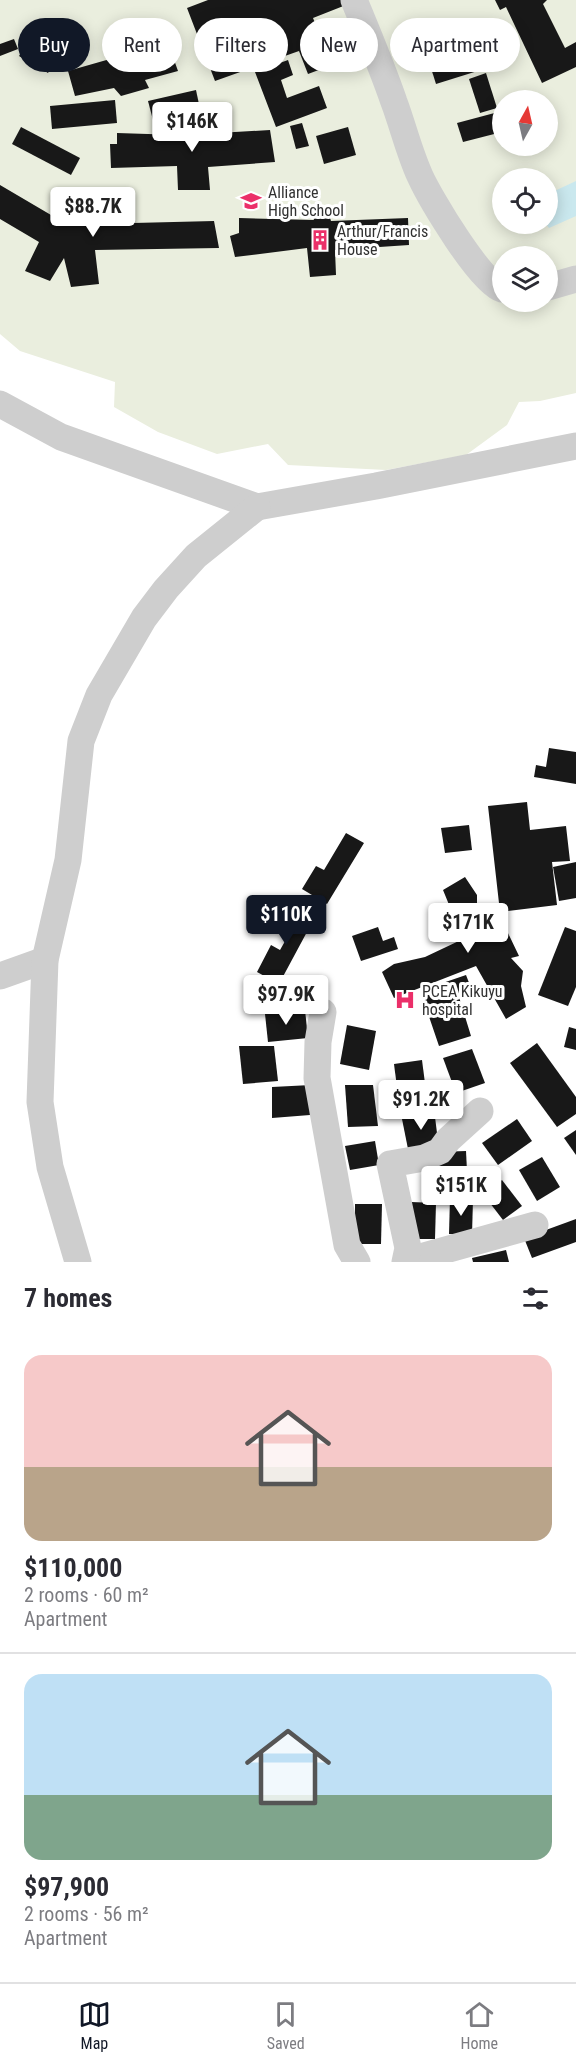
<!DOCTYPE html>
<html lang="en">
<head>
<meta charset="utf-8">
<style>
	body { margin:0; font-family:"Roboto Condensed",sans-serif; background:#f2f2f3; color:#2b2b33; height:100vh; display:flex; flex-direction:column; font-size:22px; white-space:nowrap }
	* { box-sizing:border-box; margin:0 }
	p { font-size:20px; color:#7c7c81 }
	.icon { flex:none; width:33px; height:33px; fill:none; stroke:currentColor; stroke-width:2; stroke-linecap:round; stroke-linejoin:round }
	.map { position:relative; height:1262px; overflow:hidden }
	.side { display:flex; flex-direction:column; background:#fff; flex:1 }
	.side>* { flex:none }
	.guide { position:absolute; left:18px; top:18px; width:540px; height:54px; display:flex; gap:12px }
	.needle { width:39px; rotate:8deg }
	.tools { position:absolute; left:492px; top:90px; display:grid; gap:12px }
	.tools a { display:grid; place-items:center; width:66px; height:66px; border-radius:50%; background:#fff; box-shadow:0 3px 15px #0003; font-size:30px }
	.price { position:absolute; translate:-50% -51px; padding:0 14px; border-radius:6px; background:#fff; color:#222; font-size:20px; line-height:39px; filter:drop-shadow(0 2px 3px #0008) }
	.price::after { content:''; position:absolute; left:50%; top:36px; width:18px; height:14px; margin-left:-9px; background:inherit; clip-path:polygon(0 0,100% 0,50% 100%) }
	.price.current { background:#111827; color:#fff }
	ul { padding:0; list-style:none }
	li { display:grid; align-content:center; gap:12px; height:318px; padding:0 24px }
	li+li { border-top:2px solid #e1e1e2 }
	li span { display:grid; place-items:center; height:186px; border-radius:18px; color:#555 }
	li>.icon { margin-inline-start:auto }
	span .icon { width:108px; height:108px; fill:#fffc; stroke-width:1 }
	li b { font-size:26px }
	h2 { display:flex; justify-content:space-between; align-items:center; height:72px; padding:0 24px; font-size:26px }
	.tag { padding:0 21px; border-radius:27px; background:#fff; box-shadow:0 3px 15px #0003; font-size:21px; line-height:54px }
	.tag.current { background:#111827; color:#fff }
	.tab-bar { display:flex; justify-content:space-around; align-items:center; height:84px; border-top:2px solid #e1e1e2; background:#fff; font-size:16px; color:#7c7c81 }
	.tab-bar a { display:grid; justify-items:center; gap:3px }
	.tab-bar .current { color:#111827 }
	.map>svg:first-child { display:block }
</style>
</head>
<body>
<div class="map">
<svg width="576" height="1262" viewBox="0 0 576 1262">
	<rect width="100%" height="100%" fill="#fff"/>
	<path fill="#eaeede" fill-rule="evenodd" d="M0,0h576v393l-36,8 -21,1 -12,23 -41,30 -80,15 -98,-5 -20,-21 -51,10 -59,-22 -44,-25 1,-25 -95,-31 -20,-17zM502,100h46v46h-46zM502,178h46v46h-46zM502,256h46v46h-46z"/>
	<path fill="#cae8ee" d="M576,181v35l-27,12 -3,-4 2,-30z"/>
	<g fill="#181818">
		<path d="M208,0h142l1,3 -38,15 19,47 -24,9 -9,-23 -34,12 -10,-27 -22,8 10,27 -28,10 -28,-73z"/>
		<path d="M495,0h52l-4,4 22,44 11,-6v25l-34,16 -36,-76 -6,3z"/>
		<path d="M14,39l4,10 -18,7v-12z"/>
		<path d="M29,41l28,16 -9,16 -29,-17z"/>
		<path d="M120,43l3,9 45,-9 10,28 -33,9 4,8 -28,8 -7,-8 -39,8 -7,-25 42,-12 -5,-10z"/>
		<path d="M495,45l5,19 -64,20 -6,-19z"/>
		<path d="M288,60l5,15 -12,5 6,18 32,-12 8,22 -51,19 -21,-55z"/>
		<path d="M486,73l11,35 -17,5 -11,-34z"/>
		<path d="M196,90l4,19 -47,11 -5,-19z"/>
		<path d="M115,100l2,23 -65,6 -2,-23z"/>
		<path d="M502,111v21l-39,10 -6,-19z"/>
		<path d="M302,123l7,23 -13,3 -6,-23z"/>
		<path d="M199,124l2,10 69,-4 5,32 -67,5 2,23h-32l-1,-24 -66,2 -1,-24h7v-11l62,2 1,-9z"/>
		<path d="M21,127l59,31 -9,17 -59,-31z"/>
		<path d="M348,127l8,28 -32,9 -8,-28z"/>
		<path d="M0,185l51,30 3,-7 40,6 -1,10 121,-3 5,27 -124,2 4,34 -28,3 -7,-29 -14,23 -25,-10 14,-29 -39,-23z"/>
		<path d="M327,208l4,13 77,-3 1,27 -74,5 1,25 -26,2 -3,-29 -72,9 -5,-21 9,-3v-15l75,2 -4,-10z"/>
		<path d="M549,748l27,4v32l-42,-7 2,-12 10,2z"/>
		<path d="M527,802l3,28 36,-4 4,35 -18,1 5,43 -57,7 -12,-106z"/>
		<path d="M469,825l3,25 -27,3 -4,-25z"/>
		<path d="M346,833l18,10 -37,61 -25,-15 14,-23 8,4z"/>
		<path d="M576,862v36l-17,3 -6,-34z"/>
		<path d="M465,877l12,18v12l18,-1 24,50 -8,2 12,13 -2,15 5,21 -20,12 -30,-53 -82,32 -12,-26 12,-8 31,-7 38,-18 -20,-49z"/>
		<path d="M294,906l21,11 -36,67 -22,-12 14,-27 9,5 8,-14 -8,-4z"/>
		<path d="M378,927l5,14 11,-4 4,12 -37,12 -9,-25z"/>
		<path d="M565,927l11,4v56l-8,19 -30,-11z"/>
		<path d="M466,975l7,18 -14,4 12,39 -32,10 -17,-50 10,-3 -1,-6z"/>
		<path d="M305,1010l3,28 -40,4 -3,-28z"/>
		<path d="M347,1025l29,6 -7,39 -29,-6z"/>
		<path d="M569,1027l7,2v21l-12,-3z"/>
		<path d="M537,1043l39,54v17l-19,13 -47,-64z"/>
		<path d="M239,1046h35l4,35 -35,3z"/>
		<path d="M472,1049l13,34 -29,10 -13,-35z"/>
		<path d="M422,1060l5,39 -28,4 -5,-39z"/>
		<path d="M311,1085l-1,30 -38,3v-31z"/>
		<path d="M345,1085h28l5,41 -30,1z"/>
		<path d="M434,1109l5,40 -30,5 -8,-40z"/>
		<path d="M517,1119l15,22 -34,24 -16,-22z"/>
		<path d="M576,1130v25l-12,-17z"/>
		<path d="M375,1141l4,24 -29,5 -5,-24z"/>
		<path d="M466,1151l2,40 -28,2 -3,-41z"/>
		<path d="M542,1157l18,30 -23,14 -18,-31z"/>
		<path d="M502,1180l20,26 -19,14 -20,-26z"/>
		<path d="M450,1198l23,1 -1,36 -23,-1z"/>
		<path d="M411,1202l25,1 -1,36h-25z"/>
		<path d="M355,1204h27l-1,40h-26z"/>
		<path d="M576,1219v23l-44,16 -8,-20z"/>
		<path d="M506,1250l3,12h-36l-1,-4z"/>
	</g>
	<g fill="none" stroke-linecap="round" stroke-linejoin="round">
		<g stroke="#cecece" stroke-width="27">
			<path d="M354,0c14,34 28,67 40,102 9,24 15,50 26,74 10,22 61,108 82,113"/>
			<path d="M548,287l28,-8"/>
			<path d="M0,404l61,33 196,70 119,-21 200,-40"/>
			<path d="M0,976l45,-16"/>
			<path d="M323,1012l-5,30 -1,36 30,167 10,17"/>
			<path d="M406,1261l129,-36"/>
			<path d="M78,1262l-28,-95 -10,-65 5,-142 23,-100 13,-119 18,-46 45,-77 22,-29 30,-33 61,-49"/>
			<path d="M405,1262l3,-14 -18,-84 34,-6 16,-7 8,-11 32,-29"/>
		</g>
	</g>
	<defs>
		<g id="school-bare" transform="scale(1.62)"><path d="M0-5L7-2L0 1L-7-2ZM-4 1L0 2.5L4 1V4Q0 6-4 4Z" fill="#eb2f69" stroke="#fff" stroke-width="2.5" paint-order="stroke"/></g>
		<g id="building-bare" transform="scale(1.62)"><path d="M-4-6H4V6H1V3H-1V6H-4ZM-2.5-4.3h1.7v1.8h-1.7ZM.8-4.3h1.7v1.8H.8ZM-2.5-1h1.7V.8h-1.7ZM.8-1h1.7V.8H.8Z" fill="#eb2f69" stroke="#fff" stroke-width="2.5" paint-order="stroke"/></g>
		<g id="hospital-bare" transform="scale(1.62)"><path d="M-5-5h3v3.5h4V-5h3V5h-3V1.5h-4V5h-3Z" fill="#eb2f69" stroke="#fff" stroke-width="2.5" paint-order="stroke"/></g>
	</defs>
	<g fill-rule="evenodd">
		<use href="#school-bare" x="251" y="201"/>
		<use href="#building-bare" x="320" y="240"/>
		<use href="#hospital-bare" x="405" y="1000"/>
	</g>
	<g text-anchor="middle" stroke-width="6" stroke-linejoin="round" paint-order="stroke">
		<g font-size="16" fill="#313131" stroke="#fff" text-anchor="start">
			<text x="268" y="198">Alliance<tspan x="268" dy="18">High School</tspan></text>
			<text x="337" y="237">Arthur/Francis<tspan x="337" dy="18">House</tspan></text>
			<text x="422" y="997">PCEA Kikuyu<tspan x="422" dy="18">hospital</tspan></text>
		</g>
	</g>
</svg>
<div class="tools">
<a><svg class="needle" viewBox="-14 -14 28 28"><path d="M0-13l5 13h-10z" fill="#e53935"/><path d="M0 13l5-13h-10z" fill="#7c7c81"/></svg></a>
<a><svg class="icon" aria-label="locate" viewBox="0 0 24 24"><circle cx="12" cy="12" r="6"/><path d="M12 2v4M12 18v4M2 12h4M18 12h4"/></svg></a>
<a><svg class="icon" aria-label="layers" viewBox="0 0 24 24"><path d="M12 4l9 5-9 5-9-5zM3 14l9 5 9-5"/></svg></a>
</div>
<b class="price" style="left:192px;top:153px">$146K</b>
<b class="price" style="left:93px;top:238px">$88.7K</b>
<b class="price current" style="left:286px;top:946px">$110K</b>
<b class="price" style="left:468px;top:954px">$171K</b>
<b class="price" style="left:286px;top:1026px">$97.9K</b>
<b class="price" style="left:421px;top:1131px">$91.2K</b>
<b class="price" style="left:461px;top:1217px">$151K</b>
<div class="guide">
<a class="tag current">Buy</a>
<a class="tag">Rent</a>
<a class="tag">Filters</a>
<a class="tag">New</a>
<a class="tag">Apartment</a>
</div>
</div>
<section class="side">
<h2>7 homes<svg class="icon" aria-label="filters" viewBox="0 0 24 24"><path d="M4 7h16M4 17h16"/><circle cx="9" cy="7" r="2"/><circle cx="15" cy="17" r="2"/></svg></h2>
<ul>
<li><span style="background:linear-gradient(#f6c9c9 60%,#b9a48a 0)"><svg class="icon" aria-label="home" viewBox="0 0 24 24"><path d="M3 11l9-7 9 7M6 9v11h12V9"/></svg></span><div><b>$110,000</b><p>2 rooms · 60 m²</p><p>Apartment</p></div></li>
<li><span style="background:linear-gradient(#bfe0f5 65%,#7fa58c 0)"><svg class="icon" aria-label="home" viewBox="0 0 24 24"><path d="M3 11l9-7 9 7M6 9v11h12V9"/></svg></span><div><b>$97,900</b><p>2 rooms · 56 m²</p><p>Apartment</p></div></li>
</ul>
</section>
<nav class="tab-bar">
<a class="current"><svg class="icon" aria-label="map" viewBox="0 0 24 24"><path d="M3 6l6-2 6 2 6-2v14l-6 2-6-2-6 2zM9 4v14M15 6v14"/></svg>Map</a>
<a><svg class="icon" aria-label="saved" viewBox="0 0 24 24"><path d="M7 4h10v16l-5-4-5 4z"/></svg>Saved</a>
<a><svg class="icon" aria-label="home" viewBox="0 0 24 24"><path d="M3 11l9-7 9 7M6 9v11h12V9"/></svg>Home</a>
</nav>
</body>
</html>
